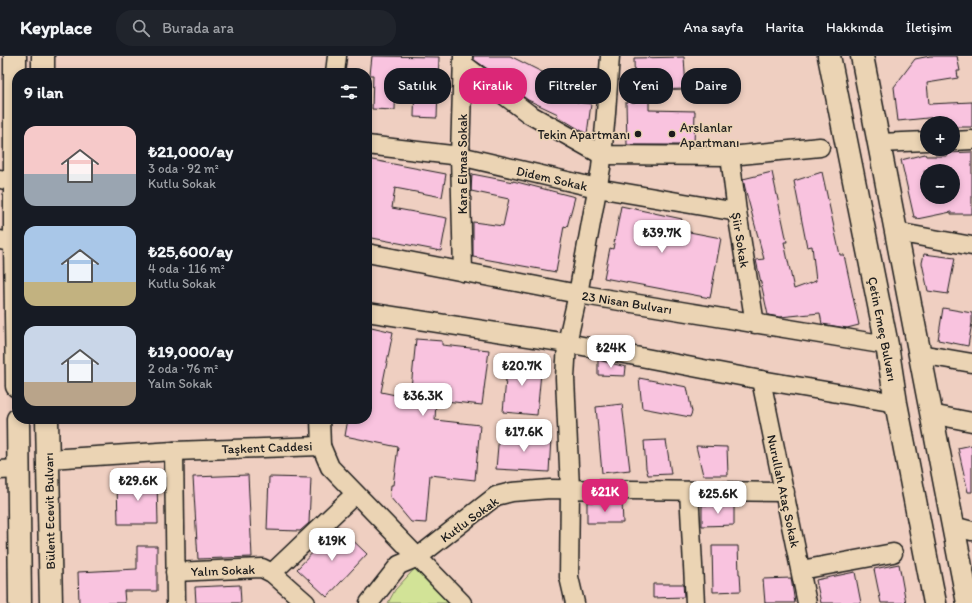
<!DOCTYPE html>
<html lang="tr">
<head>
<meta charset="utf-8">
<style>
	body { margin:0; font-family:Itim,sans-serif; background:#20242c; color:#f1f3f6; height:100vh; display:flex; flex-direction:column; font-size:15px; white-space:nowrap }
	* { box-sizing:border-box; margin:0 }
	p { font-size:13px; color:#9ea1a6 }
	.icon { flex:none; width:22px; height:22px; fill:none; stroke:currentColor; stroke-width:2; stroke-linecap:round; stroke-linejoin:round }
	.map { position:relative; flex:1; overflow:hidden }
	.side { position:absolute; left:12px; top:12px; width:360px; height:356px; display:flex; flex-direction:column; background:#171b24; border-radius:16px; box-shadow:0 2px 6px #0003 }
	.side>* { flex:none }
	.guide { position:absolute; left:384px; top:12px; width:380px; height:36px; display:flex; gap:8px }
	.buttons { position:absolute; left:920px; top:60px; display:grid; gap:8px }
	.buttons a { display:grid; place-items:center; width:40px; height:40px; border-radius:50%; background:#171b24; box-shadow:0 2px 6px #0003; font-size:20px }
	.price { position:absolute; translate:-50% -34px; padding:0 9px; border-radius:8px; background:#fff; color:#222; font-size:13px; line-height:26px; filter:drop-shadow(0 1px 2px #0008) }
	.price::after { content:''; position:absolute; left:50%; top:24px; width:12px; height:9px; margin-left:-6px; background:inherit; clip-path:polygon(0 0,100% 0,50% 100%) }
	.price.current { background:#db2777; color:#fff }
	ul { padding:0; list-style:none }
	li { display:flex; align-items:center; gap:12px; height:100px; padding:0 12px }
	li span { display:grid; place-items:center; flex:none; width:112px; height:80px; border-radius:12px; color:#555 }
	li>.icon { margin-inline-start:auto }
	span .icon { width:48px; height:48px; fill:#fffc; stroke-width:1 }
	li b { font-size:17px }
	h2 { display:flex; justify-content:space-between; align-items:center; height:48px; padding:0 12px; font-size:17px }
	.tag { padding:0 14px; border-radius:16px; background:#171b24; box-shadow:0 2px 6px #0003; font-size:14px; line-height:36px }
	.tag.current { background:#db2777; color:#fff }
	header { display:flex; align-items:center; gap:24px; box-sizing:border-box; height:56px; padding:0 20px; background:#171b24; border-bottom:1px solid #363941 }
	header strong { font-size:19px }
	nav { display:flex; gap:22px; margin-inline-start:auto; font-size:14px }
	.search { width:280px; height:36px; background:#20242c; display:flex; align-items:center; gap:10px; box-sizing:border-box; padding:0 14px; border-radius:16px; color:#9ea1a6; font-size:15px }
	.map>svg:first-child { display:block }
</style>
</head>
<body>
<header>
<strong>Keyplace</strong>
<div class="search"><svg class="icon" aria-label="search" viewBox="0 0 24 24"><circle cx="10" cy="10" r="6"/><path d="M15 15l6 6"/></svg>Burada ara</div>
<nav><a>Ana sayfa</a><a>Harita</a><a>Hakkında</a><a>İletişim</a></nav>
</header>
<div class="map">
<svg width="972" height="547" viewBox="0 0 972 547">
	<rect width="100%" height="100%" fill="#efcfc1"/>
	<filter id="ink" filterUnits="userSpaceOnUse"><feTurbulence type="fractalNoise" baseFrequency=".025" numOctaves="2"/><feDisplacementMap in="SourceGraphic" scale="8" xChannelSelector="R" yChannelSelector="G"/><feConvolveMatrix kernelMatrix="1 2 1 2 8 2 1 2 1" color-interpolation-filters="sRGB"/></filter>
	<g filter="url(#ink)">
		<path fill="#d2e397" stroke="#77805a" d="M418,509l38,38h-68l7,-13z"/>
		<g fill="#f9c3df" stroke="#1c1c1c" fill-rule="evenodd">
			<path d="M372,0l67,1 -2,61 -23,-1 1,-38 -19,-2 -1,33 -23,-1 1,-34h-3z"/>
			<path d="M473,0h37l42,21 -4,13 26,2 -2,6 6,1 -1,3 14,2 -4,30 -30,-18 1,-2 -30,-14 -12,-9 1,-2 -44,-30z"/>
			<path d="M930,0h27l3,15h-3l1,7 -31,5 2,21 43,-2v25h-19v-4h-6v-7l-49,5 -4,-34 21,-28z"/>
			<path d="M684,1l2,32 -37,1v20l46,1 -1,34h-67l-1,-43h9l-1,-44z"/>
			<path d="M972,96v62h-21v-2l-34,7 -1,-2h-2l-13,-57 24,-6 1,2h21v-3zM924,115h29v26h-26v-10z"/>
			<path d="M367,103l79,15 -4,23 -47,-9 -3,20 55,10 -6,33 -74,-14z"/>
			<path d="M772,116l15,70h-3l10,47 22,-8 -4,-35 -5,1 -13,-66 28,-9 18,83h4l15,70 -12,3 -25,-4 -2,-11 -40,4 -12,-2 -12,-55 8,-1 -19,-71 -2,-9z"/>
			<path d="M472,118l41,8v-1l62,16 -8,30 -3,-1 -8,46 -83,-15v-35l30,4 6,-27 -38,-8z"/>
			<path d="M621,150l61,13 -3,11 42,8 -11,60 -106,-20 6,-30 3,1z"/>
			<path d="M924,198l31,4 -7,36 -20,-3 -6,-28z"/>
			<path d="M943,252l29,5v10l-4,23 -30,-6z"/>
			<path d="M367,270l26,6 -12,60 29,6 6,-59 26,2v4l47,5 -7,55 -46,-5 -1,20 45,5 -5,55 -45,-5 -4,48 -15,-1 -21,-25 1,-12h2l5,-38 -53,-11 3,-17h19z"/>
			<path d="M508,302l34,4 -5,53 -34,-3z"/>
			<path d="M598,304l28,7 -1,9 -27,-1z"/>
			<path d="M639,322l48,9 5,25 -2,5 -48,-9z"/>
			<path d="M622,348l8,66 -28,3 -6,-66z"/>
			<path d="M499,378l52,4 -2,34 -53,-3z"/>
			<path d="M666,384l5,34 -23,1 -2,-7 -2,-27z"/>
			<path d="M972,389v47h-4l-10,-44z"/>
			<path d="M696,390l31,1 1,28h-25z"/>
			<path d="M248,419l4,82 -54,2 -5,-82z"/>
			<path d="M269,421l42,1 -2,45 -9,8 -33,-1z"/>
			<path d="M117,425h40l1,43h-40z"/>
			<path d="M587,446h35l1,21h-36z"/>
			<path d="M702,449h32v20l-32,1z"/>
			<path d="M338,470l29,28 -40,43 -30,-28z"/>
			<path d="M137,490h20v45h-33l1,12h-46l-1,-31 59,-3z"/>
			<path d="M712,490h26l1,28h1l1,17 -28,1z"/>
			<path d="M899,508l7,39h-25l-7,-34z"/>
			<path d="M855,516l6,31h-40l-5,-23z"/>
			<path d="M791,522l4,25h-30l-2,-24z"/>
			<path d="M653,528h30l1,13 -31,1z"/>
			<path d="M240,529l1,18h-45l-1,-16z"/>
		</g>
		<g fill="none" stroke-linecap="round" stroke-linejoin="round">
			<g stroke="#1c1c1c" stroke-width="21">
				<g id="minor">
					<path d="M463,8l66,50 73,41 128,1 90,-9"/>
					<path d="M335,17l2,-17"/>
					<path d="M953,85l19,-1"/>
					<path d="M879,87l48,-2"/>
					<path d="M367,89l93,11 137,32 140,24"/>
					<path d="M730,100l7,56 18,112"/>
					<path d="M0,123l16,3"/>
					<path d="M896,176l76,14"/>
					<path d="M0,184l15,3"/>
					<path d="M367,197l211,41 309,51"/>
					<path d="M463,216l-3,-116 3,-100"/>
					<path d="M367,256l200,31 194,37 135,23"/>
					<path d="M920,298l52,9"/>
					<path d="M761,324l46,223"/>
					<path d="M931,358l41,8"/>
					<path d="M320,363l1,27"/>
					<path d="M174,395l2,152"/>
					<path d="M49,403l125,-8 147,-5 9,21 132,136"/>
					<path d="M0,414l18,-1"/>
					<path d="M689,435l6,112"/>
					<path d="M953,470l19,5"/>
					<path d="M801,514l92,-17"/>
					<path d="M175,516l87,-4 10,5 34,30"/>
					<path d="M272,517l83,-79"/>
					<path d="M369,547l30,-38 19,-8 78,-61 16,-4 38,-3 235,3"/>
					<path d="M575,547l-6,-26 1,-88 -5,-111 2,-35 11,-49 23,-126 5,-55 4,-57"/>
				</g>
			</g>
			<g stroke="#1c1c1c" stroke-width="25">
				<g id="major">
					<path d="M15,0v187l2,143"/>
					<path d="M829,0l58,289 9,58 39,200"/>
					<path d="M862,0l106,547"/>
					<path d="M43,17v-17"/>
					<path d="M18,363l2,184"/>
					<path d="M47,363l4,184"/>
				</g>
			</g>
			<use href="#minor" stroke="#ebd4b4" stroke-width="18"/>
			<use href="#major" stroke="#ebd4b4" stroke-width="22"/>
		</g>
	</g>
	<g fill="#1c1c1c" stroke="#ebd4b4" stroke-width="1.5">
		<circle cx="638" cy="78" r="4"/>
		<circle cx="672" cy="78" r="4"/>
	</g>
	<g text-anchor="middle" stroke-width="3" stroke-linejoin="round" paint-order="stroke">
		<g font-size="13" fill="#1c1c1c" stroke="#ebd4b4" text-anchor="start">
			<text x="680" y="76">Arslanlar<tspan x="680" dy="15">Apartmanı</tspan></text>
			<text x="630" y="83" text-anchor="end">Tekin Apartmanı</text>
		</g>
		<g font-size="13" fill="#1c1c1c" stroke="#ebd4b4">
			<text transform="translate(462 108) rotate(-90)" y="5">Kara Elmas Sokak</text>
			<text transform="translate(552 122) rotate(13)" y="5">Didem Sokak</text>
			<text transform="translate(741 184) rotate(81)" y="5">Şiir Sokak</text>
			<text transform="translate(627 246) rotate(9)" y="5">23 Nisan Bulvarı</text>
			<text transform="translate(883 273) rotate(79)" y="5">Çetin Emeç Bulvarı</text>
			<text transform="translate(267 391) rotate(-2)" y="5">Taşkent Caddesi</text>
			<text transform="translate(784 435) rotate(78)" y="5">Nurullah Ataç Sokak</text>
			<text transform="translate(49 455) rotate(-91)" y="5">Bülent Ecevit Bulvarı</text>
			<text transform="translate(469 463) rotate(-36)" y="5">Kutlu Sokak</text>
			<text transform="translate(223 514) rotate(-2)" y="5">Yalın Sokak</text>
		</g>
	</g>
</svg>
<div class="buttons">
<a>+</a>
<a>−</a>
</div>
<b class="price" style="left:662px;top:198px">₺39.7K</b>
<b class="price" style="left:611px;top:313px">₺24K</b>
<b class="price" style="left:522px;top:331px">₺20.7K</b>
<b class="price" style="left:423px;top:361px">₺36.3K</b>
<b class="price" style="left:524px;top:397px">₺17.6K</b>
<b class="price" style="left:138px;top:446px">₺29.6K</b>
<b class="price current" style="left:605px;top:457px">₺21K</b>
<b class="price" style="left:718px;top:459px">₺25.6K</b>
<b class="price" style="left:332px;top:506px">₺19K</b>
<div class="guide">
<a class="tag">Satılık</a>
<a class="tag current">Kiralık</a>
<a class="tag">Filtreler</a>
<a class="tag">Yeni</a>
<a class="tag">Daire</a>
</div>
<section class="side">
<h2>9 ilan<svg class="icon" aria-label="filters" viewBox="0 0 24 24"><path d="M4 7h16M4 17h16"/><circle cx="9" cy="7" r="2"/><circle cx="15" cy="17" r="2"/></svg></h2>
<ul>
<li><span style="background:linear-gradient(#f6c9c9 60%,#9aa5b1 0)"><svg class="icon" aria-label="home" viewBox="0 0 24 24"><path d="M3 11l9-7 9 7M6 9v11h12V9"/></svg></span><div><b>₺21,000/ay</b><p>3 oda · 92 m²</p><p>Kutlu Sokak</p></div></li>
<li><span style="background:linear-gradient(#a9c7e8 70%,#c2b280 0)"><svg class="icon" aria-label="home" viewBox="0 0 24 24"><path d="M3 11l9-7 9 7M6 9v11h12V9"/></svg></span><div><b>₺25,600/ay</b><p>4 oda · 116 m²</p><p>Kutlu Sokak</p></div></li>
<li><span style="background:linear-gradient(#c9d6e8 70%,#b9a48a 0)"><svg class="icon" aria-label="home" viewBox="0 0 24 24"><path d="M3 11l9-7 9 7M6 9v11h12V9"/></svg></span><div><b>₺19,000/ay</b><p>2 oda · 76 m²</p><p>Yalın Sokak</p></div></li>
</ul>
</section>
</div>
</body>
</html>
